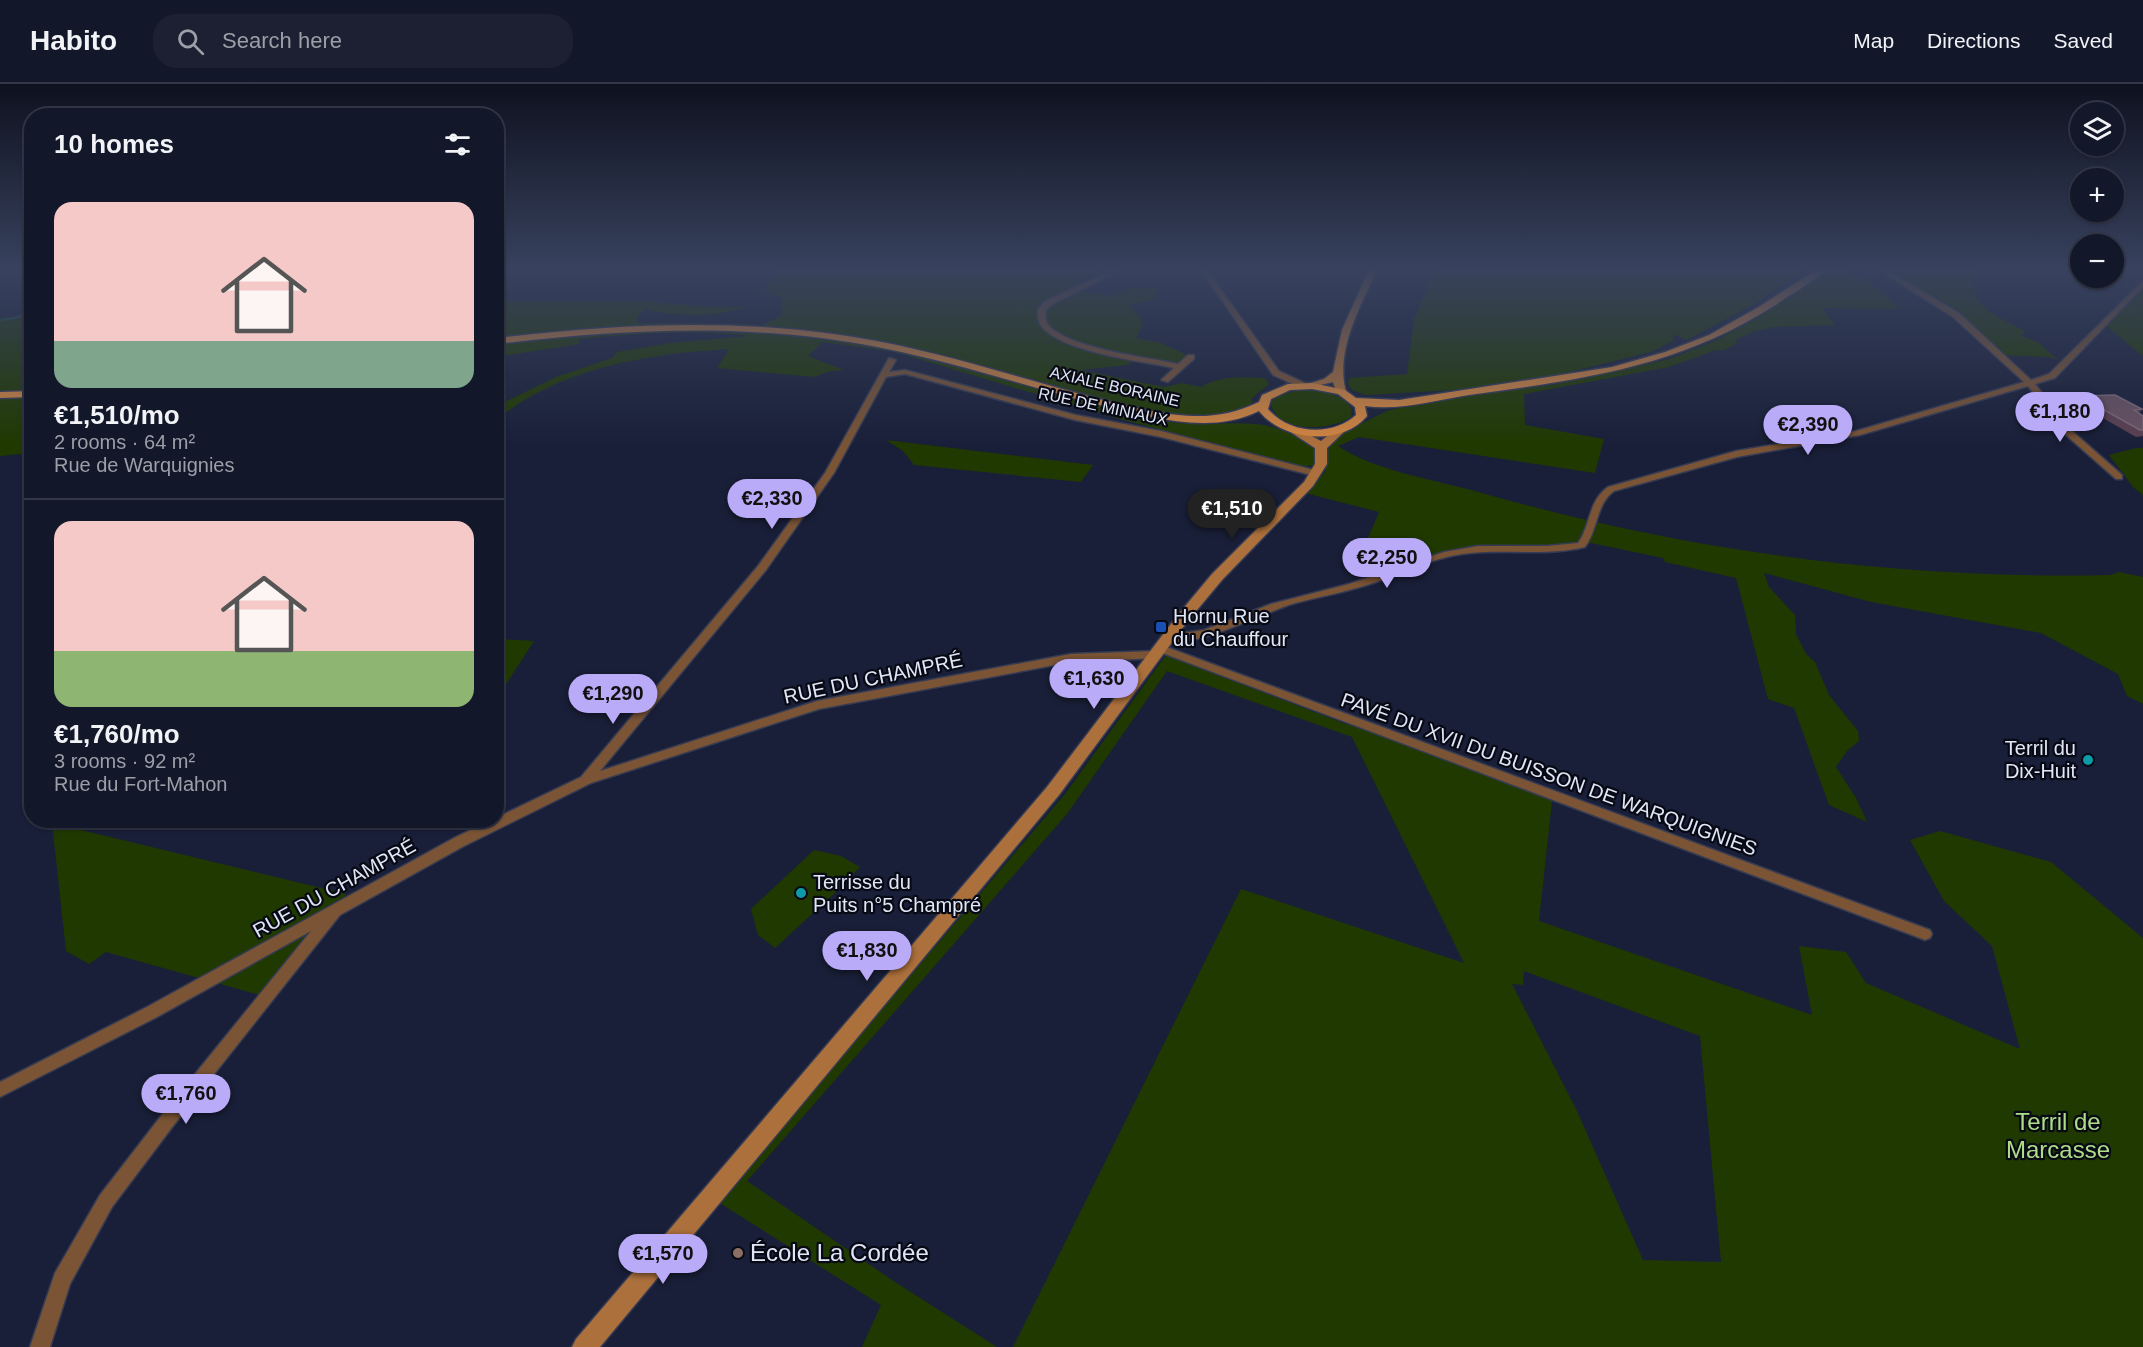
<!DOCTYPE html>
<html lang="en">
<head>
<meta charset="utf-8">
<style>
	body { margin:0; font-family:Arial,sans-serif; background:#1c2032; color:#f1f3f6; height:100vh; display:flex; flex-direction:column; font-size:22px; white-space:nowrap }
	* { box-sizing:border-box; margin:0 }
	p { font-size:20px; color:#9d9fa8 }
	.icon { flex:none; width:33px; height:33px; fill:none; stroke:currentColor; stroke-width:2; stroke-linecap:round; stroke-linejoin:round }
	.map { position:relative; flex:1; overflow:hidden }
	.drawer { position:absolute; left:24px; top:24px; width:480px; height:720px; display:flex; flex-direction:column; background:#13172a; border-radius:24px; box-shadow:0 2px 4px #0004,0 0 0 2px #323647 }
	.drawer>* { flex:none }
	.buttons { position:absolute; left:2070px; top:18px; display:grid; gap:12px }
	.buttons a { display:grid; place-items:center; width:54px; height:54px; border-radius:50%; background:#13172a; box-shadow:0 2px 4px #0004,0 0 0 2px #323647; font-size:30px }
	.price { position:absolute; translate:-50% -51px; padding:0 14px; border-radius:21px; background:#b9abf7; color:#111; font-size:20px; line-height:39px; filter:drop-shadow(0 2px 3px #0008) }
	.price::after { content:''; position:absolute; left:50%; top:36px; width:18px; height:14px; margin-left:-9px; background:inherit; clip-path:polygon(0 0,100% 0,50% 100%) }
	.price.selected { background:#222; color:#fff }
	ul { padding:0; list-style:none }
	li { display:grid; align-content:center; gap:12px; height:318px; padding:0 30px }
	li+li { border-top:2px solid #323647 }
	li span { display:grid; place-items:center; height:186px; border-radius:18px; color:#555 }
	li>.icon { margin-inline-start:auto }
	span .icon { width:108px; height:108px; fill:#fffc; stroke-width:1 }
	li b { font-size:26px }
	h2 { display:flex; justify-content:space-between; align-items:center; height:72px; padding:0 30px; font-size:26px }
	header { display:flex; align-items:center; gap:36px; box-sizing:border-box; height:84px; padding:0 30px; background:#13172a; border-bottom:2px solid #323647 }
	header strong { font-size:28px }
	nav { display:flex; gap:33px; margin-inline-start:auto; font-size:21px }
	.search { width:420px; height:54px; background:#1c2032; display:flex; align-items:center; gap:15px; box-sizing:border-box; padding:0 21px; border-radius:24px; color:#9d9fa8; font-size:22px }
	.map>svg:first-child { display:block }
</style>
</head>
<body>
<header>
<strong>Habito</strong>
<div class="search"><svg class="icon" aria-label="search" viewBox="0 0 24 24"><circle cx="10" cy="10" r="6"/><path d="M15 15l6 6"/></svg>Search here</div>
<nav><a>Map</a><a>Directions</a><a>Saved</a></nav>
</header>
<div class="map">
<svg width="2143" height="1263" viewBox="0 0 2143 1263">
	<rect width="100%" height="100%" fill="#191f38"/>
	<g fill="#203900" fill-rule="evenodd">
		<path d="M778,186h319l-19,12 8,4 -10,5 39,5v-3l22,-6 22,2 -6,11 -24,5c14,15 17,14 7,33l25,5 30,14 -12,10 -40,-9 -12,7 -47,5 84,17 18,-4 19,4c19,-12 43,-10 64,-9l4,6 -17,14 1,9c-65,21 -129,-2 -193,-20 -44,-12 -88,-24 -132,-36l-23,-5 -6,5 243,66c12,2 24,5 37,6 59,5 83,-12 138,26l-3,16 -12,2 -182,-48 -225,-67 -73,-10 -14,14 36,14 -18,2 -11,5 -98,-9 12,-19c-82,5 -166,18 -232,70v-13l59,-29 56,-19 5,-6 53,-9 78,-7c-54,-7 -113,-2 -168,3l-1,5 -82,13v-56h144l64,6h39c-24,11 -73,9 -99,2l-7,7v7l111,1 5,5 27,-13 1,-18 -17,-6 2,-6z"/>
		<path d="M1435,186h369l-50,34 -67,36 -14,-6v7l-22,11 -106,26 -89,12 -91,5 -13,-5 -4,-6 1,-6 58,-4 7,-54z"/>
		<path d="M1829,186h19l-2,3c23,4 37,20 53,36l-78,-1 14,17 -61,2 -21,5 -18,8 3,3 -14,7h-8l-47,17 -145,27 1,31 79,14 -9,34 -236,-36 -21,9c35,24 92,33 133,44 210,60 421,90 640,85l8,-3 24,5v127l-16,-8 -9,-22 -77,-41 -170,-31 -107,-29 5,14 26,28 1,19 10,20 9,8 14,33 29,36 1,10 -12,10 -11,16 20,31 11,24 -38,-17 -35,-97 -26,-9 -32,-121 -71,-16 -2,-4 -72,-15 -22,8 -79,1 -52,5 -70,-19 11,-26 -74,-19 20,-21 2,-28 11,-9 51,-25 76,-15 87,-10 117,-26 44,-17 48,-26z"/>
		<path d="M1882,186h94c-16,33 26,49 49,61l-4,5 17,6 20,18 -9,-3 -50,-2 -43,-40 8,-1 -14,-9 -12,-3z"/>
		<path d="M2143,205v67l-38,-31z"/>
		<path d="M31,227v142l-31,3v-138l21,-2z"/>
		<path d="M1303,305c19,2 37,3 49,20l-1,8c-20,14 -75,17 -80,-14l5,-7z"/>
		<path d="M886,356l207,25 -12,17 -167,-17 -11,-14z"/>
		<path d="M2136,364h7v47l-10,-8 -24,-32z"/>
		<path d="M497,555l37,2 -37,57 -1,-59z"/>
		<path d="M1166,571l182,70 5,-10 173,64 26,22 -13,120 273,94 -13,-69 47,6 20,31 154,66 -28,-103 -48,-45 -34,-61 30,-9 111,31 92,76v409h-1130l228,-458 223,74 -112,-226 -185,-66 -100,143 -320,367 148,101 102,65h-135l19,-42 -163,-103 347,-408zM1524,887l176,65 21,226 -78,-2 -66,-149 -65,-127 11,1z"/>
		<path d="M52,739l294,71 -8,15 -71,88 -161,-45 -17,12 -23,-13z"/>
		<path d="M814,766l27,6 19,11 -22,23 -63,58 -17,-13 -7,-26z"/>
	</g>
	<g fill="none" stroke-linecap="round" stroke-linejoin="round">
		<path stroke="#1b4e50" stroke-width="2" d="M0,236l15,-2 17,-7"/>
		<g stroke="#353b53" stroke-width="3">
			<g id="street">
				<path d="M1113,186h8l-70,35 -5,5c-1,6 -1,12 4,17 24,22 96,30 128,37l10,-9h6v4l-26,23 -7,-2 13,-12c-33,-7 -105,-15 -129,-38 -7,-6 -8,-13 -7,-21l7,-8z"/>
				<path d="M1201,186h6l72,101 26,12v4h-6l-26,-12z"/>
				<path d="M1879,186h7l73,43 72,67 18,-6 94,-93v6l-88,91 -20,6 37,47 50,44v4h-6l-50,-44 -38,-49 -168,49 -123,22 -123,34c-18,13 -16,39 -29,56 -41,10 -82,1 -123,7 -33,5 -63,21 -95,31 -25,8 -50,12 -75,19 -24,7 -110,51 -129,34l6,-3 35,-5 67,-26 78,-20 95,-32 34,-6h69l31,-3c13,-18 10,-42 30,-56l128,-36 120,-20 168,-49 -71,-65z"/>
				<path d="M889,274l7,2 -7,12 16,-2 171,45 85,16 157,40 2,2 -5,3 -154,-39 -86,-17 -170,-46 -19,3 -52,96 -68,97 -166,201 217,-70 254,-47 84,-3 4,1 2,3 -2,3 -88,4 -252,47 -228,74 -127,63 -124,69 -167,211 -61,81 -42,77 -20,63h-20l25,-74 45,-78 61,-79 150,-185 -154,86 -157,80v-15l147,-75 307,-169 37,-18h5v-2l85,-41 177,-211 67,-93z"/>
				<path d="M1161,561l769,285 2,4 -2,4 -5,2 -5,-2 -763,-287 -2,-2z"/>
			</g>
		</g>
		<g stroke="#353b53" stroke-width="3">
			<g id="secondary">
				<path d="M1369,186h8c-17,37 -42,80 -31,122l-9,2 -4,-12 -25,6v-4l16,-5 9,-7 9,-42z"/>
				<path d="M1293,342l28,15 17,-14 9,2 -20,19v16l-14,22 -91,94 -35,42 -128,173 -459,552h-28l4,-8 471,-552 130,-171 35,-42 92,-92 11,-18v-16l-26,-17 -1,-2z"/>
			</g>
		</g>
		<g stroke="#353b53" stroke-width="3">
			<g id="primary">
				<path d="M1816,186h9c-13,13 -33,23 -48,34 -100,64 -194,75 -308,91 -34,5 -69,16 -104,11l2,10c-26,31 -84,25 -108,-5 -34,17 -72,13 -108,6 -90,-19 -178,-51 -269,-69 -128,-26 -257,-19 -386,-4v-6c129,-15 258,-21 386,4 91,18 179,50 269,69 41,7 70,9 108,-9l3,-7 26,-11 24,-1 33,7 11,8 43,2 213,-33 53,-15 44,-17 48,-27zM1312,305l26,5 17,13 1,8c-24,22 -67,19 -88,-6l3,-10 19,-9z"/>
				<path d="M32,307v6l-32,1v-6z"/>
			</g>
		</g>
		<use href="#street" fill="#7a5435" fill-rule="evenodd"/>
		<use href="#secondary" fill="#ac703c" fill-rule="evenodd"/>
		<use href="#primary" fill="#d38640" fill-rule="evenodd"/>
	</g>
	<path fill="#5b4051" d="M2079,312l63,13 -3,4 4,3v20l-7,1 -61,-35z"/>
	<path fill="#695262" stroke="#7c697a" stroke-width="1.5" d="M2115,311l27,14 -8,1 9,6v14h-3l-61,-34z"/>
	<linearGradient id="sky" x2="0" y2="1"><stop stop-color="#0e111f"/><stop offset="0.51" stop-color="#38425e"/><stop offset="1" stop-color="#38425e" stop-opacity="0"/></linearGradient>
	<rect width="2143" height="362" fill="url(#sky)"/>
	<rect fill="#1a4fb4" stroke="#070a14" stroke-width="2" x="1155" y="537" width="12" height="12" rx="3"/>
	<g fill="#0f9aa8" stroke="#070a14" stroke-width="2">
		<circle cx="2088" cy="676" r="6"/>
		<circle cx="801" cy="809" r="6"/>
	</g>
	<circle fill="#8d6e63" stroke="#070a14" stroke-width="2" cx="738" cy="1169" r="6"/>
	<g text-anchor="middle" stroke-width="4.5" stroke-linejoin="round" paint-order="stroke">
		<g font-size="16" fill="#e1e6f7" stroke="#070a14">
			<text transform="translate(1115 302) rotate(13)" y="6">AXIALE BORAINE</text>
			<text transform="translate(1103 322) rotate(12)" y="6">RUE DE MINIAUX</text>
		</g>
		<g font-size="20" fill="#e1e6f7" stroke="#070a14" text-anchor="start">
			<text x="1173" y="539">Hornu Rue<tspan x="1173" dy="23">du Chauffour</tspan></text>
			<text x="2076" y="671" text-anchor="end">Terril du<tspan x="2076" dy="23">Dix-Huit</tspan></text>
			<text x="813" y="805">Terrisse du<tspan x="813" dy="23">Puits n°5 Champré</tspan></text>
		</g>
		<g font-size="20" fill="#e1e6f7" stroke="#070a14">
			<text transform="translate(873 594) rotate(-12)" y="7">RUE DU CHAMPRÉ</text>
			<text transform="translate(1549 690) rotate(20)" y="7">PAVÉ DU XVII DU BUISSON DE WARQUIGNIES</text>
			<text transform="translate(334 804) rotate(-29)" y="7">RUE DU CHAMPRÉ</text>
		</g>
		<g font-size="24" fill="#afdc88" stroke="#070a14">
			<text x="2058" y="1046">Terril de<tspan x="2058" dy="28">Marcasse</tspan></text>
		</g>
		<g font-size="24" fill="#e1e6f7" stroke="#070a14" text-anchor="start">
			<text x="750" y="1177">École La Cordée</text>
		</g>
	</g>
</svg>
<div class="buttons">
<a><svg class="icon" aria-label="layers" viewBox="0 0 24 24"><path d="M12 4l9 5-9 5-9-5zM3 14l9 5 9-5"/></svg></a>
<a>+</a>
<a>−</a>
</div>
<b class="price" style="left:2060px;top:359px">€1,180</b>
<b class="price" style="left:1808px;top:372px">€2,390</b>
<b class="price" style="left:772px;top:446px">€2,330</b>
<b class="price selected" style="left:1232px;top:456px">€1,510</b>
<b class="price" style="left:1387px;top:505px">€2,250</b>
<b class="price" style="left:1094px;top:626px">€1,630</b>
<b class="price" style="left:613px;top:641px">€1,290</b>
<b class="price" style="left:867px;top:898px">€1,830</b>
<b class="price" style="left:186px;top:1041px">€1,760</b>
<b class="price" style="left:663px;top:1201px">€1,570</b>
<section class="drawer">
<h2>10 homes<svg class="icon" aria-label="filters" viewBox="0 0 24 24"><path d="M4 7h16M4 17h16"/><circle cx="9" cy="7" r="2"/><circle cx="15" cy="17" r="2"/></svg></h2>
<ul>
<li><span style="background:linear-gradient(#f6c9c9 75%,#7fa58c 0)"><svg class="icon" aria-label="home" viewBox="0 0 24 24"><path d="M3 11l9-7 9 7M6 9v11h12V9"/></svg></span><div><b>€1,510/mo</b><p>2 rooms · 64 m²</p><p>Rue de Warquignies</p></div></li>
<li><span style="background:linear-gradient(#f6c9c9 70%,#8fb573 0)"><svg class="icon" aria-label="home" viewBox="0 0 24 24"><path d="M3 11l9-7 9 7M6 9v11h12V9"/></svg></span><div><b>€1,760/mo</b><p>3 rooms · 92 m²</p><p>Rue du Fort-Mahon</p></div></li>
</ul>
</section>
</div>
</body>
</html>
